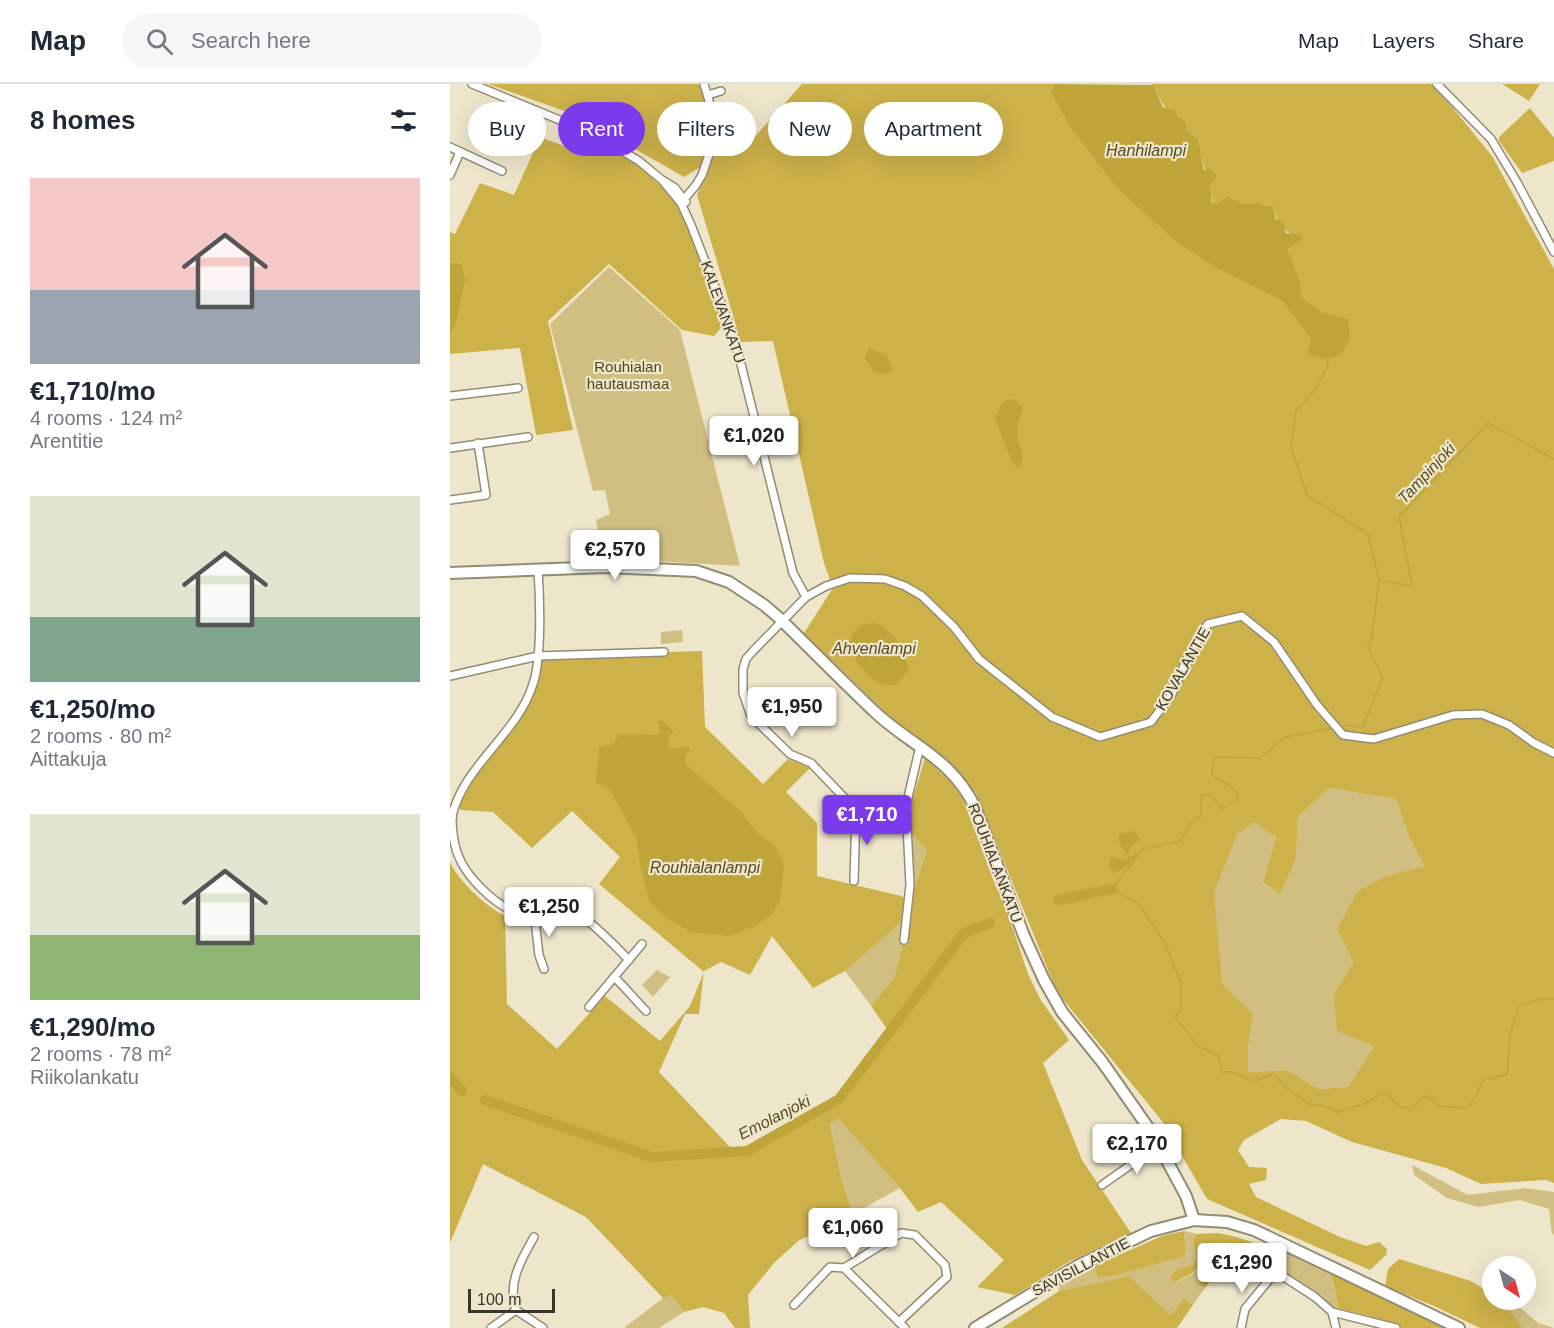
<!DOCTYPE html>
<html lang="en">
<head>
<meta charset="utf-8">
<style>
	body { margin:0; font-family:Arial,sans-serif; background:#f6f6f7; color:#1f2937; height:100vh; display:flex; flex-direction:column; font-size:22px; white-space:nowrap }
	* { box-sizing:border-box; margin:0 }
	p { font-size:20px; color:#747a83 }
	.icon { flex:none; width:33px; height:33px; fill:none; stroke:currentColor; stroke-width:2; stroke-linecap:round; stroke-linejoin:round }
	.map { position:relative; flex:1; overflow:hidden }
	.details { display:flex; flex-direction:column; background:#fff; width:450px }
	.details>* { flex:none }
	.banner { position:absolute; left:18px; top:18px; width:570px; height:54px; display:flex; gap:12px }
	.needle { width:39px; rotate:144deg }
	.buttons { position:absolute; left:1032px; top:1172px; display:grid; gap:12px }
	.buttons a { display:grid; place-items:center; width:54px; height:54px; border-radius:50%; background:#fff; box-shadow:0 6px 24px #0002; font-size:30px }
	.scale { position:absolute; left:18px; bottom:15px; width:87px; box-sizing:border-box; padding-left:6px; border:3px solid #38352a; border-top:0; font-size:16px; line-height:21px; white-space:nowrap; color:#38352a; -webkit-text-stroke:4px #eee6cb; paint-order:stroke }
	.price { position:absolute; translate:-50% -51px; padding:0 14px; border-radius:6px; background:#fff; color:#222; font-size:20px; line-height:39px; filter:drop-shadow(0 2px 3px #0008) }
	.price::after { content:''; position:absolute; left:50%; top:36px; width:18px; height:14px; margin-left:-9px; background:inherit; clip-path:polygon(0 0,100% 0,50% 100%) }
	.price.active { background:#7c3aed; color:#fff }
	ul { padding:0; list-style:none }
	li { display:grid; align-content:center; gap:12px; height:318px; padding:0 30px }
	li span { display:grid; place-items:center; height:186px; border-radius:0px; color:#555 }
	li>.icon { margin-inline-start:auto }
	span .icon { width:108px; height:108px; fill:#fffc; stroke-width:1 }
	li b { font-size:26px }
	h2 { display:flex; justify-content:space-between; align-items:center; height:72px; padding:0 30px; font-size:26px }
	.chip { padding:0 21px; border-radius:27px; background:#fff; box-shadow:0 6px 24px #0002; font-size:21px; line-height:54px }
	.chip.active { background:#7c3aed; color:#fff }
	header { display:flex; align-items:center; gap:36px; box-sizing:border-box; height:84px; padding:0 30px; background:#fff; border-bottom:2px solid #e0e1e3 }
	header strong { font-size:28px }
	nav { display:flex; gap:33px; margin-inline-start:auto; font-size:21px }
	.search { width:420px; height:54px; background:#f6f6f7; display:flex; align-items:center; gap:15px; box-sizing:border-box; padding:0 21px; border-radius:33px; color:#747a83; font-size:22px }
	main { display:flex; flex:1; min-height:0 }
	.map>svg:first-child { display:block }
</style>
</head>
<body>
<header>
<strong>Map</strong>
<div class="search"><svg class="icon" aria-label="search" viewBox="0 0 24 24"><circle cx="10" cy="10" r="6"/><path d="M15 15l6 6"/></svg>Search here</div>
<nav><a>Map</a><a>Layers</a><a>Share</a></nav>
</header>
<main>
<section class="details">
<h2>8 homes<svg class="icon" aria-label="filters" viewBox="0 0 24 24"><path d="M4 7h16M4 17h16"/><circle cx="9" cy="7" r="2"/><circle cx="15" cy="17" r="2"/></svg></h2>
<ul>
<li><span style="background:linear-gradient(#f6c9c9 60%,#9aa5b1 0)"><svg class="icon" aria-label="home" viewBox="0 0 24 24"><path d="M3 11l9-7 9 7M6 9v11h12V9"/></svg></span><div><b>€1,710/mo</b><p>4 rooms · 124 m²</p><p>Arentitie</p></div></li>
<li><span style="background:linear-gradient(#dfe7d0 65%,#7fa58c 0)"><svg class="icon" aria-label="home" viewBox="0 0 24 24"><path d="M3 11l9-7 9 7M6 9v11h12V9"/></svg></span><div><b>€1,250/mo</b><p>2 rooms · 80 m²</p><p>Aittakuja</p></div></li>
<li><span style="background:linear-gradient(#dfe7d0 65%,#8fb573 0)"><svg class="icon" aria-label="home" viewBox="0 0 24 24"><path d="M3 11l9-7 9 7M6 9v11h12V9"/></svg></span><div><b>€1,290/mo</b><p>2 rooms · 78 m²</p><p>Riikolankatu</p></div></li>
</ul>
</section>
<div class="map">
<svg width="1104" height="1244" viewBox="0 0 1104 1244">
	<rect width="100%" height="100%" fill="#eee6cb"/>
	<g fill="#d0bf80">
		<path d="M159,183l71,63 60,236 -137,-8 -7,-38 14,-6 -5,-24 -12,1 -43,-167z"/>
		<path d="M232,546l1,12 -22,2v-12z"/>
		<path d="M879,704l67,11 13,38 15,29 -38,10 -31,86 -21,32 40,52 -26,41 -29,2 -32,-19 -39,2v-25l-50,-28 -84,-187 132,-5 8,-5 22,15 -13,47 16,9 17,-35 2,-41z"/>
		<path d="M460,747l17,20 -19,55z"/>
		<path d="M457,833l-3,23 -10,38 -23,28 -26,-35z"/>
		<path d="M207,886l13,7 -17,20 -11,-12z"/>
		<path d="M388,1034l62,70 -47,26 -11,-33 -12,-58z"/>
		<path d="M962,1081l56,30 57,-7 29,4v42l-2,1 -3,-26 -29,-9 -42,7 -31,-9 -33,-23z"/>
		<path d="M734,1147l13,3c-6,10 1,20 -4,31l-13,3 -9,7 1,5 4,2 15,-7 10,-10 5,3 -7,15 6,5 -12,17 -9,-7 -13,17 -42,-39 -70,15 -1,-5 36,-20 4,12 20,-3 64,-18 4,-4z"/>
		<path d="M833,1159l46,22 10,44 -5,-1 -50,-31 -7,-17z"/>
		<path d="M222,1210l12,18 -25,16h-35l39,-30z"/>
		<path d="M1051,1215h9l28,24 16,5h-31z"/>
	</g>
	<g fill="#cdb149" fill-rule="evenodd">
		<path d="M38,0h212l10,33 2,19 -10,30 -18,11 -108,-62z"/>
		<path d="M352,0h252l-3,9 20,36 47,61 58,52 38,25 68,34 29,39 13,-27 -22,-15 -2,-17 -14,-33 16,-8c-18,-9 -24,-14 -29,-34l-11,-1 -3,-3 -14,2 -18,-8 -12,9c-5,-7 -3,-15 -6,-23 -5,-15 -9,-28 -11,-43l-11,-8 -2,-12c-19,-4 -24,-18 -32,-34l-3,-1h281l22,24 39,48 62,113v914l-8,-3 -65,4 -35,-16 -94,-26 -46,-21 -25,-2 -37,21 -6,10 11,17 18,1 -1,12 -17,4 7,13 84,40 26,9 13,-4 8,7 -1,6 -16,15 -163,-71 -45,-78 -105,-129 -81,-199 -43,-44 -45,-34 -84,-82 29,-45 -9,-25 -51,-222 -32,1 -44,-147 25,-63 21,18zM879,704l67,11 13,38 15,29 -38,10 -28,15 -21,38 17,33 -20,32 3,37 37,15 -26,41 -29,2 -32,-19 -39,2v-25l5,-34 -31,-29 -8,-92 23,-58 17,-12 22,15 -13,46 17,11 16,-36 2,-41z"/>
		<path d="M1052,0h38l-11,17z"/>
		<path d="M1080,24l24,30v23l-32,12 -23,-32v-4z"/>
		<path d="M90,53l46,17 8,-14 43,24 41,38 48,120 -12,14 -32,-6 -73,-66 -61,57 25,109 -37,5 -16,-87 -70,6v-20l5,-7 7,-63 -12,-2v-30l5,2 25,-51 34,12z"/>
		<path d="M252,567l3,76 58,57 25,-25 22,9 -24,24 31,31v53l84,20 7,4 1,3 18,-52 -17,-20 2,-30 13,-43 25,23 13,18 33,88 7,12 25,75 12,25 29,41 -26,23 39,97 49,73 -61,28 -55,34 -38,-8 27,-27 -63,-58 -23,10 -18,-24 -62,-70 -8,6 12,57 11,33 -55,27 -24,22 -26,32 2,33h-15l-11,-15 -21,-6 -19,5 -12,-17 -9,3 -77,-81 -103,-53 -33,79v-381c8,19 37,45 55,54l2,88 50,45 48,-53 55,45 30,-35 14,-34 -105,-88 21,-27 -48,-46 -40,37 -39,-36 -31,-2 -7,-4 14,-25 48,-64 16,-33 5,-28zM456,834l-2,22 -10,38 -23,28 18,26 -50,67 -92,52 -18,-5 -70,-74 26,-58h14l5,-43 17,-9 29,13 22,-39 41,52 32,-17z"/>
		<path d="M734,1147l2,22 -4,4 -64,18 -20,3 -4,-12 68,-30z"/>
		<path d="M768,1149c15,3 52,10 55,28 0,3 -1,6 -2,10l-37,-23 -29,40 -6,-5 2,-9 5,-6 -5,-3 -10,9 -16,8 -4,-2v-5l9,-7 13,-3 3,-8 -3,-17 4,-6z"/>
		<path d="M949,1175l72,22 21,13v5h9l22,29h-43l-46,-22 -49,-20 3,-17z"/>
		<path d="M879,1181l130,63h-86l-3,-12 -31,-7z"/>
		<path d="M679,1192l42,39 13,-17 9,7 -16,23h-175l57,-37z"/>
	</g>
	<g fill="#bfa43a">
		<path d="M604,0l99,1 10,22 12,3 3,7 7,2 2,12 11,8 6,31 7,-1 5,6 -1,6 -5,3 2,18 4,2 11,-8 18,8 14,-2 3,3 11,1 3,13 7,3 3,11 15,2 1,5 -15,9 13,32 2,17 22,15 24,6 2,20 -9,16c-14,4 -21,5 -33,-2l3,-13 -29,-39 -68,-34 -38,-25 -58,-52 -47,-61 -20,-36z"/>
		<path d="M0,178l12,2 3,16 -10,47 -5,7z"/>
		<path d="M419,264l18,8 6,14 -10,4 -9,-2 -9,-14z"/>
		<path d="M565,315l8,9c-2,7 -7,17 -6,25 0,14 10,21 2,35l-7,-6 -17,-44 6,-13 5,-5z"/>
		<path d="M426,539c20,11 26,24 33,46l-12,15c-23,7 -38,-18 -48,-36l3,-13 9,-10z"/>
		<path d="M208,636l5,1 11,11 -6,4 1,12 10,1 6,-3 5,1 -1,4 -4,4 1,10 55,47 17,22 18,13 8,18 -4,34 -7,14 -16,12 -28,11 -37,-4 -26,-14 -17,-18 -8,-32 -5,-31 -26,-47 -14,-8 3,-35 15,-3 4,-10 40,1 2,-5z"/>
		<path d="M684,747l6,8 -12,11 2,8 5,-4 3,2 -8,10 -3,-1 -8,7 -10,-3 1,-12 16,3 2,-4 -9,-13v-9z"/>
	</g>
	<g fill="none" stroke-linecap="round" stroke-linejoin="round">
		<g stroke="#bfa43a" stroke-width="1.5">
			<path d="M878,275l-1,8 -12,23 -19,20 -5,37 16,48 61,39 11,46 -7,56 -4,12 15,30 -21,50 -13,-3 -10,2"/>
			<path d="M929,496l33,6 -13,-69 89,-94 66,36"/>
			<path d="M884,644l-49,9 -25,21 -46,-1 -2,18 20,12 7,11 -16,11 -12,-14h-10v21l-9,6 -11,19 -38,8 -31,40 27,15 25,38 17,41v26l-6,8 22,28 21,11 4,16h9l23,9 19,-7 16,16 20,14 15,2 13,6 27,-8 21,-12 14,14 12,4 10,-11 7,-3 9,10 30,2 10,-13 6,-15 24,-5 3,-41 9,-28 21,-7h14"/>
		</g>
		<g stroke="#bfa43a" stroke-width="10">
			<path d="M608,816l54,-11"/>
			<path d="M0,993l12,14"/>
			<path d="M35,1016l166,57 96,-6 92,-52 125,-166 26,-10"/>
		</g>
		<g stroke="#938c73" stroke-width="10">
			<g id="street">
				<path d="M22,0l124,51 43,26 23,19 19,23 10,22 43,111 59,237 13,24"/>
				<path d="M987,0l54,55 27,45 36,68"/>
				<path d="M258,11l13,-4"/>
				<path d="M266,43l16,-5"/>
				<path d="M0,63l52,24"/>
				<path d="M0,91l10,-23"/>
				<path d="M214,97l11,7 11,14"/>
				<path d="M231,119l15,-18 6,-10 14,-41 -1,-13 -11,-37"/>
				<path d="M0,312l68,-8"/>
				<path d="M0,364l78,-11"/>
				<path d="M0,416l36,-5 -8,-52"/>
				<path d="M88,486c2,29 4,88 -5,114 -14,46 -63,78 -78,122 -4,9 -3,18 -2,27 2,23 12,39 28,55 10,10 24,22 38,24 20,3 40,-4 59,3 13,5 40,34 51,45"/>
				<path d="M0,592l88,-20 126,-4"/>
				<path d="M456,722l-50,4 -45,-47 -21,-9 -39,-38 -8,-23v-24l3,-10 8,-9 52,-53 20,-11 24,-8 35,1 20,7 17,10 32,31 25,32 73,58 48,20 51,-15 21,-28 18,-42 18,-28 34,-8 32,26 43,63 26,30 31,4 79,-24 29,-1 27,11 25,18 20,10"/>
				<path d="M404,797l2,-71"/>
				<path d="M84,828l5,43 5,14"/>
				<path d="M454,856l6,-55 -4,-79 14,-60"/>
				<path d="M164,893c12,11 21,23 32,34"/>
				<path d="M139,923l53,-63"/>
				<path d="M652,1101l57,-40"/>
				<path d="M84,1153c-13,23 -27,46 -18,73l27,18"/>
				<path d="M833,1159l-4,7 -3,15 1,5 7,7 31,20 17,15 64,16"/>
				<path d="M394,1184l57,-35 14,2 30,30 2,12 -48,45"/>
				<path d="M344,1221l36,-38 14,1 61,60"/>
				<path d="M882,1228l4,16"/>
				<path d="M41,1244l25,-18"/>
				<path d="M791,1244l4,-19 32,-39"/>
			</g>
		</g>
		<g stroke="#938c73" stroke-width="14">
			<g id="secondary">
				<path d="M0,489l156,-6 90,4 33,11 35,23 13,11c33,32 65,65 99,97 37,34 75,45 99,94l49,129 20,44 18,32 41,51 49,70 34,63 8,24"/>
				<path d="M525,1244l104,-63 72,-34 43,-11 33,2 27,8 205,98"/>
			</g>
		</g>
		<use href="#street" stroke="#fff" stroke-width="7"/>
		<use href="#secondary" stroke="#fff" stroke-width="10"/>
	</g>
	<g text-anchor="middle" stroke-width="4.5" stroke-linejoin="round" paint-order="stroke">
		<g font-size="15" fill="#38352a" stroke="#eee6cb">
			<text transform="translate(273 228) rotate(71)" y="5">KALEVANKATU</text>
			<text transform="translate(733 585) rotate(-60)" y="5">KOVALANTIE</text>
			<text transform="translate(545 779) rotate(69)" y="5">ROUHIALANKATU</text>
			<text transform="translate(631 1183) rotate(-28)" y="5">SAVISILLANTIE</text>
		</g>
		<g font-size="15" fill="#52471c" stroke="#eee6cb">
			<text x="178" y="288">Rouhialan<tspan x="178" dy="17">hautausmaa</tspan></text>
		</g>
		<g font-size="16" font-style="italic" fill="#584d22" stroke="#eee6cb">
			<text x="696" y="72">Hanhilampi</text>
			<text transform="translate(976 389) rotate(-47)" y="6">Tampinjoki</text>
			<text x="424" y="570">Ahvenlampi</text>
			<text x="255" y="789">Rouhialanlampi</text>
			<text transform="translate(324 1033) rotate(-27)" y="6">Emolanjoki</text>
		</g>
	</g>
</svg>
<div class="buttons">
<a><svg class="needle" viewBox="-14 -14 28 28"><path d="M0-13l5 13h-10z" fill="#e53935"/><path d="M0 13l5-13h-10z" fill="#747a83"/></svg></a>
</div>
<div class="scale">100 m</div>
<b class="price" style="left:304px;top:383px">€1,020</b>
<b class="price" style="left:165px;top:497px">€2,570</b>
<b class="price" style="left:342px;top:654px">€1,950</b>
<b class="price active" style="left:417px;top:762px">€1,710</b>
<b class="price" style="left:99px;top:854px">€1,250</b>
<b class="price" style="left:687px;top:1091px">€2,170</b>
<b class="price" style="left:403px;top:1175px">€1,060</b>
<b class="price" style="left:792px;top:1210px">€1,290</b>
<div class="banner">
<a class="chip">Buy</a>
<a class="chip active">Rent</a>
<a class="chip">Filters</a>
<a class="chip">New</a>
<a class="chip">Apartment</a>
</div>
</div>
</main>
</body>
</html>
